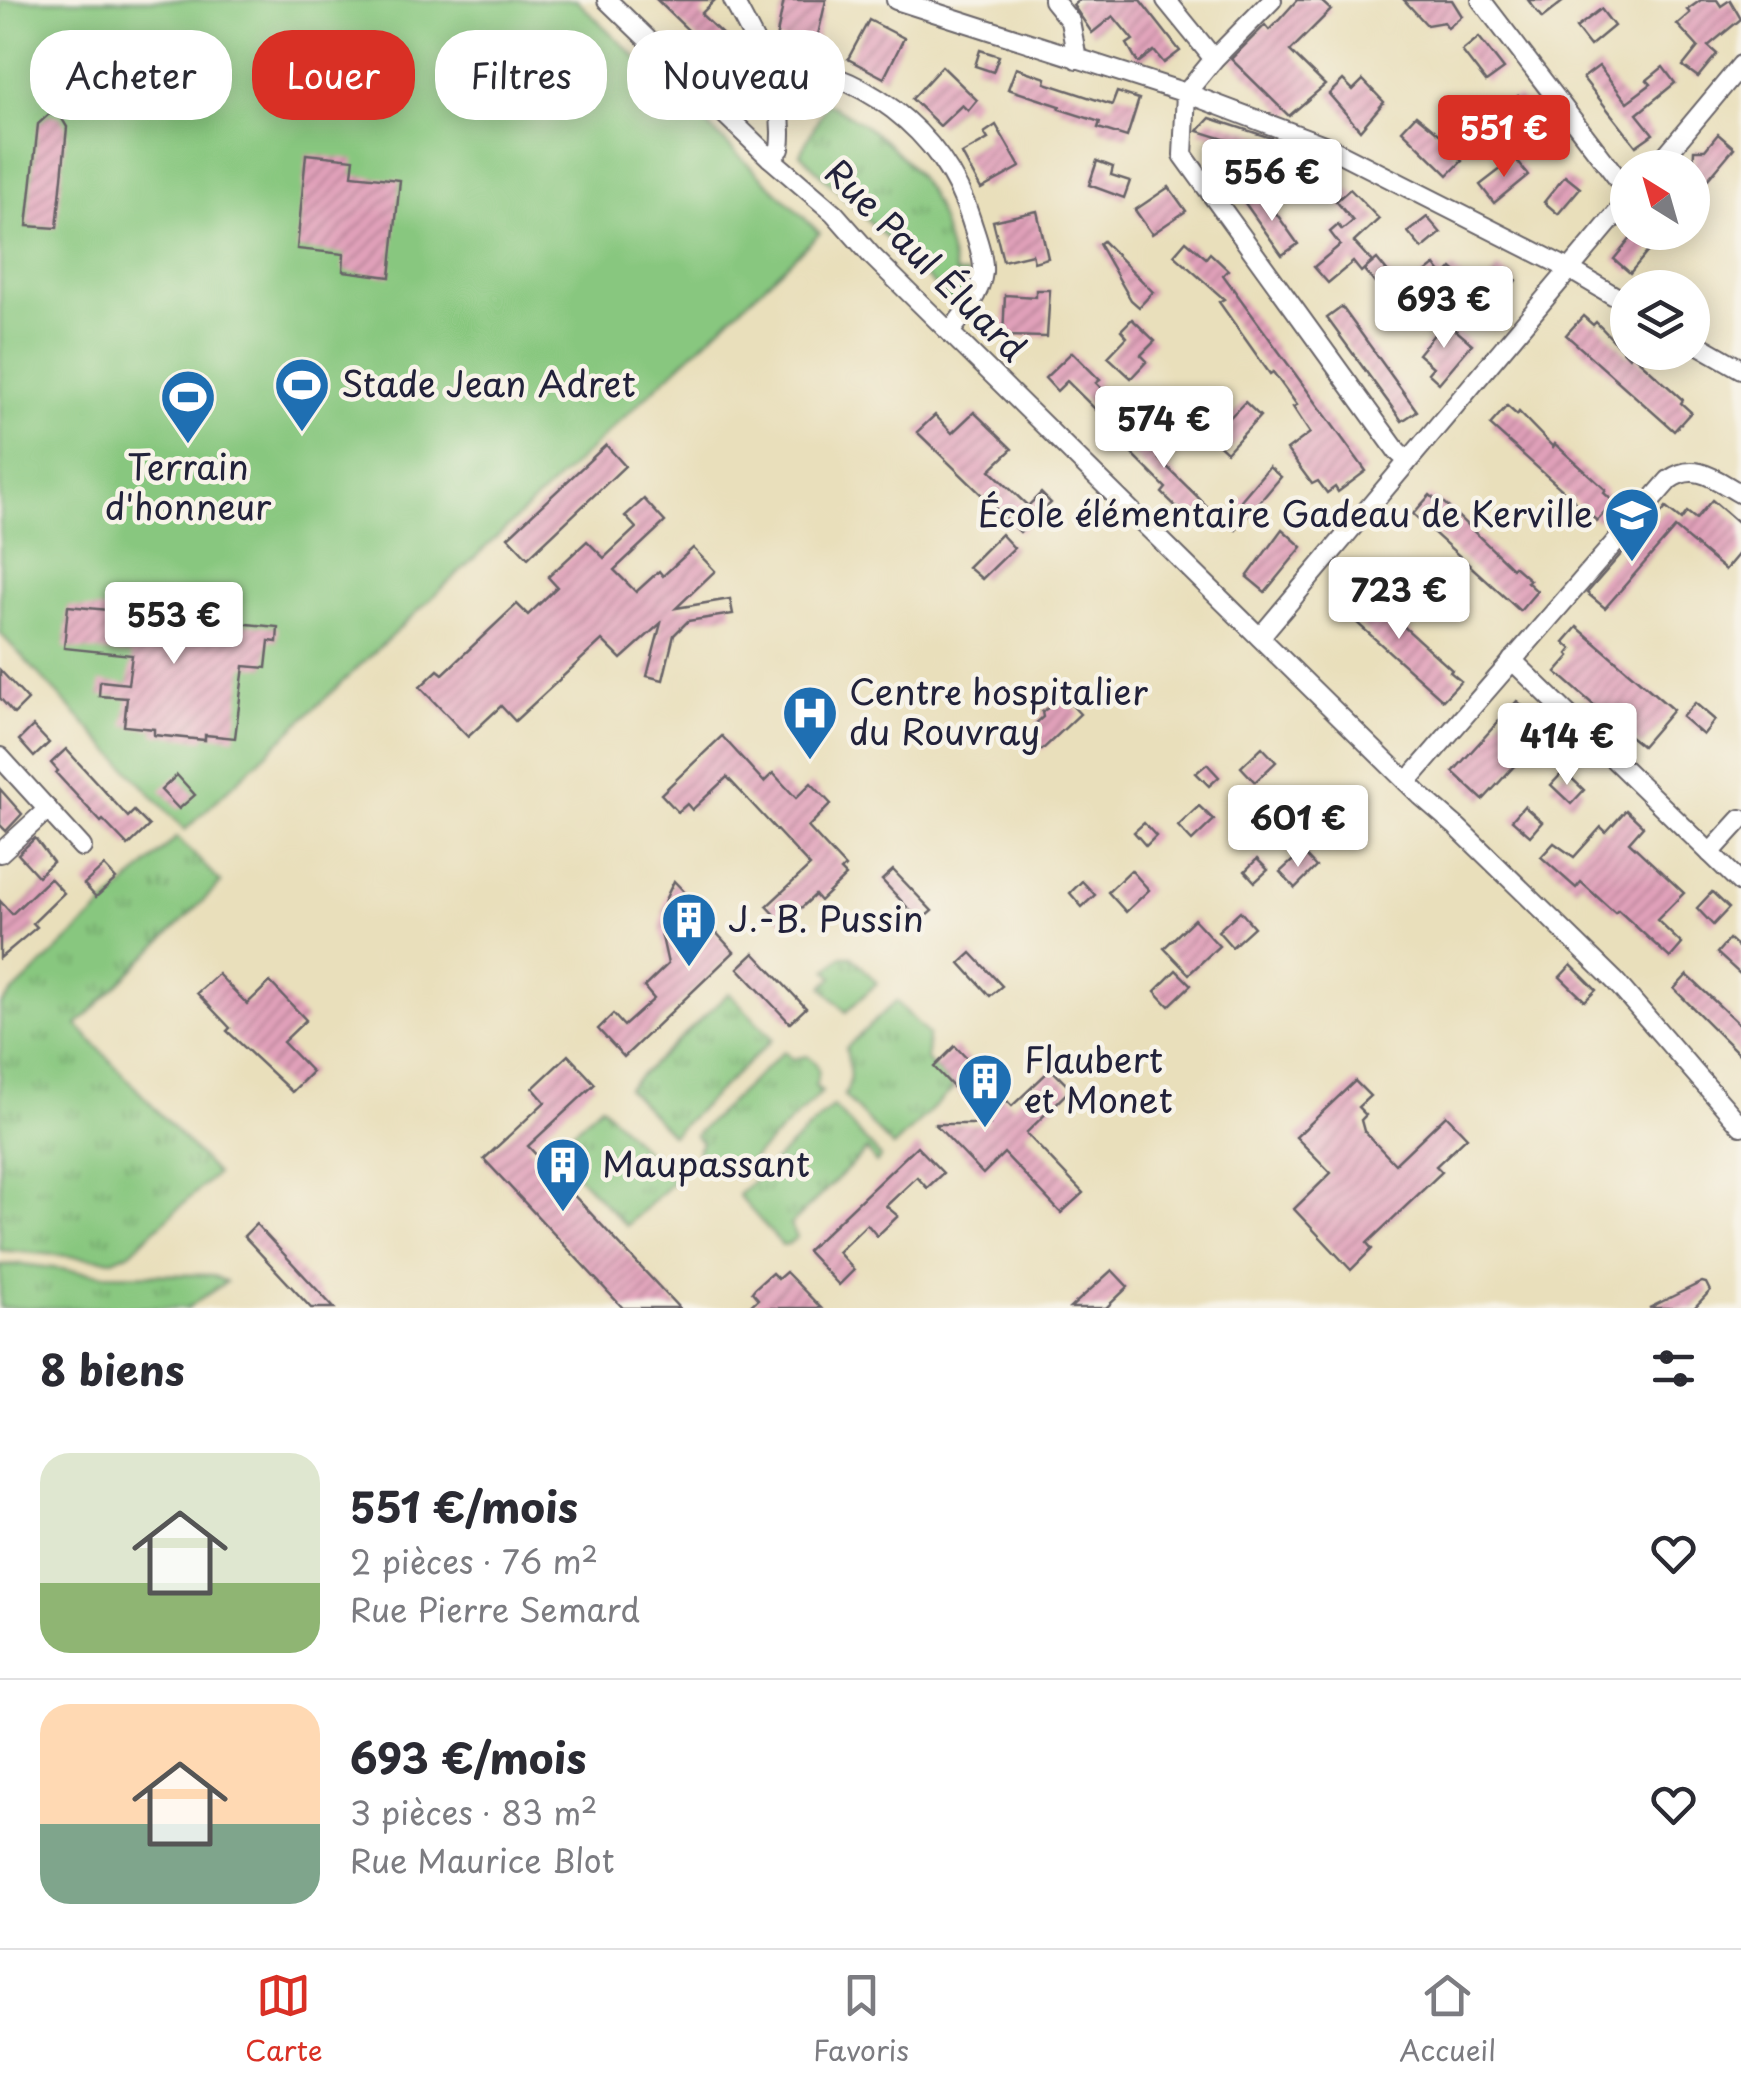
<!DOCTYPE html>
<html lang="fr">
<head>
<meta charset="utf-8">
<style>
	body { margin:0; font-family:"Playpen Sans",sans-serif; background:#f2f2f3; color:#2b2b33; height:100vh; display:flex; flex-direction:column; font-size:38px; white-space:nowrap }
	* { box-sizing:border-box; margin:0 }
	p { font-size:32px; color:#7c7c81 }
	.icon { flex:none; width:55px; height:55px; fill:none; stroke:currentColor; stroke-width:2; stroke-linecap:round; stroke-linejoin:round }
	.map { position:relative; height:1308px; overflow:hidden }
	.sheet { display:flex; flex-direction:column; background:#fff; flex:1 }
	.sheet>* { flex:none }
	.banner { position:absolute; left:30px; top:30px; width:1000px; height:90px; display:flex; gap:20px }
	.needle { width:65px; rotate:323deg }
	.tools { position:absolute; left:1610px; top:150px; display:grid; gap:20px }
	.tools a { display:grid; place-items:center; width:100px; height:100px; border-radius:50%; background:#fff; box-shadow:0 5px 25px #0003; font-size:50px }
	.price { position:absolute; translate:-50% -85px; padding:0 22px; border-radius:10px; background:#fff; color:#222; font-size:32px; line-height:65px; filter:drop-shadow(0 2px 5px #0008) }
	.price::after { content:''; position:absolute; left:50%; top:60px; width:30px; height:22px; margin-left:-15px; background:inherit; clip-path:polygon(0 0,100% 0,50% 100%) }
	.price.on { background:#d93025; color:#fff }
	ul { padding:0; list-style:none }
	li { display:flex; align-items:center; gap:30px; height:250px; padding:0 40px }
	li+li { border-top:2px solid #e1e1e2 }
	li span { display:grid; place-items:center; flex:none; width:280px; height:200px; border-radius:30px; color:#555 }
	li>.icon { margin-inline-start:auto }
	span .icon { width:120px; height:120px; fill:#fffc; stroke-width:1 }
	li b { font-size:42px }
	h2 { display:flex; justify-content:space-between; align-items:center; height:120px; padding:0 40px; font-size:42px }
	.chip { padding:0 35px; border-radius:40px; background:#fff; box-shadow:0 5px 25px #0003; font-size:35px; line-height:90px }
	.chip.on { background:#d93025; color:#fff }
	.dock { display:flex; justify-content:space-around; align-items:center; height:140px; border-top:2px solid #e1e1e2; background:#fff; font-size:28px; color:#7c7c81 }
	.dock a { display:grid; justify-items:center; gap:5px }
	.dock .on { color:#d93025 }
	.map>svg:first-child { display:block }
</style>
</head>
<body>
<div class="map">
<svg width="1741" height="1308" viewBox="0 0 1741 1308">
	<defs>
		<pattern id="grass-tufts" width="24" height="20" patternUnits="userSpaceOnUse" patternTransform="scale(2.5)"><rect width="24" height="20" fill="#88c77f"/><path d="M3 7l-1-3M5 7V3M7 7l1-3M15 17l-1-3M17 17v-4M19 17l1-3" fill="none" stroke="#6fa169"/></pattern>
		<pattern id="building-hatch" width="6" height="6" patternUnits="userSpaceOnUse" patternTransform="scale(2.5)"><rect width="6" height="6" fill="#e1a1ba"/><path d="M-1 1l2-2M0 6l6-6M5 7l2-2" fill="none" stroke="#b68398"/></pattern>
	</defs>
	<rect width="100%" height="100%" fill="#f7f3e8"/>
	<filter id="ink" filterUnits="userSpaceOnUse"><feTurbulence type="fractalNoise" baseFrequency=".01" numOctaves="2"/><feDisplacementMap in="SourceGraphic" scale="20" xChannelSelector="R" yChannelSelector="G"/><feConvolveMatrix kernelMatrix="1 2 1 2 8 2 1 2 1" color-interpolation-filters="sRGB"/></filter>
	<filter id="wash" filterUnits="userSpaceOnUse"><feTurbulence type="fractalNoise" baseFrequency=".0048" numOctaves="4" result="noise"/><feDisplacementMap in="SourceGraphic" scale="40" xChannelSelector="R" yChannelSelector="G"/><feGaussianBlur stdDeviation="2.25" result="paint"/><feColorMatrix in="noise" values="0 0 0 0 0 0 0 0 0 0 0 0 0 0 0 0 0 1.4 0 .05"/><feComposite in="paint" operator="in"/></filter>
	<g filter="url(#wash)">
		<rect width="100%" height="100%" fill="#e9dfbb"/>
		<g fill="url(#grass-tufts)" stroke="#55745d" stroke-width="2.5">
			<path d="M827,103c43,22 87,56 108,102 10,22 14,46 21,69h12l-5,19 -10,10 -153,-149z"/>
			<path d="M177,837l44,46 -144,142 139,149 -87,79 -16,7 -113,-10v-245z"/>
			<path d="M842,956h10l25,27 -31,29 -23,-25 10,-10 -6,-7z"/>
			<path d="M729,993l44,46 -101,96 -45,-47z"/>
			<path d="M896,1001l32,34 -1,25 27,28 -61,59 -49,-51c10,-14 4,-33 2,-48z"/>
			<path d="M784,1051l8,8 15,-3c13,8 14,16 8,29l7,7 -89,85 -6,-7 -19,2 -11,-12 1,-12 4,-5 -7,-8z"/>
			<path d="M601,1105l73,76 -48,45 -73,-76z"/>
			<path d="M833,1106l48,51 -5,6 -9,-13 -77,75 7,12 -9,7 -6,1 -44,-50z"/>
			<path d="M21,1264l79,10 112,1 14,7 -39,26h-187v-43z"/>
		</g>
		<path fill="#88c77f" stroke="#55745d" stroke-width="2.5" d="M0,0h576l244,233 -635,597 -185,-197z"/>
		<g id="blocks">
			<g fill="url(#building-hatch)">
				<path d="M657,0h58l-14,14 25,24 -5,5 2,21z"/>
				<path d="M784,0h42l-11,48 -39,-9z"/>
				<path d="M1079,0h61l40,51 -16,12 -10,-12 -16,12 -11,-19 6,-4 -20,-24 -21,17 -19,-28z"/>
				<path d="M1297,0h23l11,10 -41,41 35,34 -36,31 -58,-57 34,-34 4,5 10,-10z"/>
				<path d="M1404,0h48l10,16 -14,12 -4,-6 -17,3z"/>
				<path d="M1528,0h37l-23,18z"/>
				<path d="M1701,0h16l4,6 9,-6 11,19 -33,27 9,8 -19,23 -15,-11 15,-19 -21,-23 13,-11 -3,-3z"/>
				<path d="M1601,9l13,17 -24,20 -14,-18z"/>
				<path d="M869,20l35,18 -20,40 -36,-19z"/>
				<path d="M1479,37l25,32 -18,13 -24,-31z"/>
				<path d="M980,50l19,6 -6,16 -18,-6z"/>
				<path d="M942,66l35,34 -9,11 -6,-6 -22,21 -28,-27z"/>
				<path d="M1599,66l28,36 24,-18 -4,-4 16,-13 12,16 -38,31 16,20 -17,12 -53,-68z"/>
				<path d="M1016,68l30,10 -1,5 67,22 5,-13 22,7 -12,38 -29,-9 2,-6 -41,-13 1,-3 -52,-17z"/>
				<path d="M1343,80l10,10 10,-10 21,22 -24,28 -31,-36z"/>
				<path d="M1518,96l12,16 -19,15 -12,-16z"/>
				<path d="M49,114l12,3 6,10 -10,101 -30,-2 11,-102z"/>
				<path d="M1416,115l38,31 -3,4 11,11 -14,14 -46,-45z"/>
				<path d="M1210,118l61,20 12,16 4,-3 12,16 -18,13 -22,-30 -61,-19z"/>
				<path d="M996,125l24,42 -39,22 -19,-35 26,-15 -4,-6z"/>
				<path d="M1718,134l16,14 -42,50 2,-48h11z"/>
				<path d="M306,154l48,5 -2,16 48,5 -10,97 -47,-6 1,-17 -47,-5z"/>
				<path d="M1515,158l13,17 -34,28 -14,-18z"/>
				<path d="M1097,161l16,6 -2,8 19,6 -6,17 -35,-13z"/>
				<path d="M1565,176l15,12 -22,26 -14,-12z"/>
				<path d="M1169,187l17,24 -34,23 -17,-24z"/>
				<path d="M1350,189l29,30 -25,23 18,20 -11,10 -8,-10 -25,21 -14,-16 26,-22 -10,-13 8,-7 4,5 11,-9 -17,-20z"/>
				<path d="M1261,192l37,52 -16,11 -37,-52z"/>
				<path d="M1037,211l11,47 -14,4 -2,-8 -29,7 -10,-40z"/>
				<path d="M1427,217l14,16 -19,16 -14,-17z"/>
				<path d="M1636,232h28l-34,41 -16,-14z"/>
				<path d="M1103,241l50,51 -14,15 -8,-7 -32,-56z"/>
				<path d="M1186,241l20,17 4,-5 18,17 -5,5 143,196 -28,21 -3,-5 -8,6 -9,-12 -6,3 -25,-34 23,-17 -17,-26 4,-2 -24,-33 -3,2 -51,-72 5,-3 -50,-44z"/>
				<path d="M1377,259l26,32 -13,11 -26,-32z"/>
				<path d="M1435,265l9,12 8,-9 20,18 -32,33 -35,-30z"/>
				<path d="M1498,268l18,12 -19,28 -17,-12z"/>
				<path d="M1036,290h14l-3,47 -44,-1 2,-41 31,2z"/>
				<path d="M1342,307l75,104 -15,10 -75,-103z"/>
				<path d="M1583,316l10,9 3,-3 33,35 3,-3 51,46 -2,3 10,9 -17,19 -108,-96z"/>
				<path d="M1132,319l23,22 -14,14 6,6 -16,17 -23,-21 19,-20 -6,-7z"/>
				<path d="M1445,321l27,23 -33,39 -11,-10 5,-6 -15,-13z"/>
				<path d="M1072,352l28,28 -4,3 15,15 -13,14 -31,-31 -10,10 -12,-13z"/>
				<path d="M1245,402l15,14 -33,36 -16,-15z"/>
				<path d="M1507,406l10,9 2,-3 34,35 2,-3 51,46 -2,3 10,9 -17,19 -107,-96z"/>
				<path d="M974,412l38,37 -22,21 38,36 13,-13 10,10 -31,29 -103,-100 18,-17 17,18z"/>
				<path d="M1132,424l14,14 11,-10 17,16 -15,15 53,52 -15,16 -35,-34 4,-5 -49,-49z"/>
				<path d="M606,445l19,21 -97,92 -20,-21z"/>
				<path d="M1269,467l12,10 -45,53 -12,-10z"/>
				<path d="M1430,495l10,9 3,-2 69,66 2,-2 16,14 -3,2 10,9 -17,20 -107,-97z"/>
				<path d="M644,499l21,23 -51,48 22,22 23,-21 4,5 30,-28 22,23 -39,37 54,-9 3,15 -45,7 -14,14 -11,45 -16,-4 14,-53 -40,36 -19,-19 -87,81 -14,-15 -33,31 -48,-50 18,-17 5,4 74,-70 11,11 29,-28 -9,-10 39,-36 17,17 32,-30 -11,-12z"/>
				<path d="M1712,500l29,25v26l-16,19 -50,-42 -70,80 -18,-15 65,-74 3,2 11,-13 15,12 6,-8 9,7z"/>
				<path d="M1282,529l20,18 -37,45 -18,-15z"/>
				<path d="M1001,534l13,14 -32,31 -14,-12z"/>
				<path d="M1353,585l10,9 3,-2 33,34 2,-2 51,46 -2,2 11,9 -18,19 -107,-96z"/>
				<path d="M68,606l210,21 -1,15 -8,-1 -3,27 -22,-2 -9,72 -30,-3v5l-51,-5v-6l-30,-3 3,-28 -28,-2 1,-15 28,3 4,-29 -68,-7z"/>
				<path d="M1577,627l96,83 -31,36 -16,-13 -8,10 -25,-21 -4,-4 8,-10 -41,-36 14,-16 -2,-2 4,-5 -8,-7z"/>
				<path d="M0,670l28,30 -14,14 -14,-16z"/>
				<path d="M1064,697l16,17 -38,36 -14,-15 9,-9 -2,-2 8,-7 -1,-5z"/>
				<path d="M1517,701l31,28 -65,71 -30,-28z"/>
				<path d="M1695,703l20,17 -12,15 -21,-18z"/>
				<path d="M33,726l16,17 -15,14 -15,-17z"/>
				<path d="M722,736l42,46 9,-9 23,25 15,-15 20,21 -23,23 37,40 -4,4 5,5 -26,25 -5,-6 -31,29 -17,-18 43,-40 -83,-89 -35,33 -5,-6 -9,8 -17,-18z"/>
				<path d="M1262,747l14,15 -21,20 -14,-15z"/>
				<path d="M66,749l62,68 6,-6 15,15 -21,20 -25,-26 -2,2 -45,-49 2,-2 -7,-8z"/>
				<path d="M1207,764l12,13 -10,9 -13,-13z"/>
				<path d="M1564,771l20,19 -13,14 -20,-19z"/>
				<path d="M177,775l18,20 -16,14 -18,-19z"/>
				<path d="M0,789l22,25 -16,17 -6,-6z"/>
				<path d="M1199,806l15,14 -22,21 -14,-15z"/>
				<path d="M1524,806l18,16 -12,14 -18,-16z"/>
				<path d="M1626,810l17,16 -14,16 55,51 -27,27 25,24 -12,14 -52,-48 -3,3 -34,-31 -5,6 -35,-31 13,-14 20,14 27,-30 5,5z"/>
				<path d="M1144,823l12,13 -10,10 -12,-14z"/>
				<path d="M35,838l18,24 -15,14 -20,-22z"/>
				<path d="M1302,852l14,15 -21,21 -15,-16z"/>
				<path d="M1257,859l11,11 -13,12 -10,-11z"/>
				<path d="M104,866l12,13 -20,18 -12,-13z"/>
				<path d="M893,870l39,41 -12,10 -38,-41z"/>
				<path d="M1131,870l18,20 -23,22 -18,-20z"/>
				<path d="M50,878l14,15 -31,30 4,4 -37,31v-57l12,13z"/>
				<path d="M674,881l17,18 -3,3 46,50 -110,105 -26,-28 15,-15 11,12 30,-27 -10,-12 24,-23 -8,-36 5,-28z"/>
				<path d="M1082,881l13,14 -13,12 -12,-14z"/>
				<path d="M1712,892l17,16 -16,17 -16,-17z"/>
				<path d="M1240,911l14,16 -22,20 -14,-16z"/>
				<path d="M1194,919l25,27 -30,28 -25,-26z"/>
				<path d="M1729,939l12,11v25l-24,-22z"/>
				<path d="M754,953l52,55 -16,15 -52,-55z"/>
				<path d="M971,953l31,33 -12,10 -30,-33z"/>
				<path d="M1571,965l25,25 -11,11 -25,-24z"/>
				<path d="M1176,970l15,15 -22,21 -14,-15z"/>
				<path d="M218,974l29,30 23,-22 36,38 -23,22 29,30 -20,20 -65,-61 3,-3 -33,-35z"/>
				<path d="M1687,975l54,51v30l-67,-67z"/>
				<path d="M955,1046l57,60 39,-37 20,20 -45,44 57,60 -22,20 -57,-60 -21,21 -48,-50h54l-55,-57z"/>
				<path d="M568,1055l27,29 -67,62 151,162h-56l-139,-149 61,-57 -12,-14z"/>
				<path d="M1355,1081l15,15 -12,11 8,8 -5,5 3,11 31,33 51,-49 21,22 -31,29 6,6 -75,71 5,6 -21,21 -57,-61 37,-36 -35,-36z"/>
				<path d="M917,1146l26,27 -16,15 -10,-11 -31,29 12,10 -21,20 -10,-12 -29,28 16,18 -15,15 -32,-34z"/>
				<path d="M256,1224l78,84h-23l-67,-72z"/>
				<path d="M1112,1270l16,17 -22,21h-36z"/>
				<path d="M786,1272l35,36h-73l10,-9 -6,-7 3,-4 17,-15 6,6z"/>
				<path d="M1702,1282l4,1 4,8 -16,17h-45z"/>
			</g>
		</g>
	</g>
	<g filter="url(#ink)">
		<use href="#blocks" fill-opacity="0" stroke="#686468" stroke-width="2.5"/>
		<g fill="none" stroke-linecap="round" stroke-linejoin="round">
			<g stroke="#686468" stroke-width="22">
				<g id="minor">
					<path d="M607,0l163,158 64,55 37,42 550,541 36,31 158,154 126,145"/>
					<path d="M733,0c25,47 54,94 47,149l-10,9"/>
					<path d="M896,0l290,93 138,52 245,124 59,35"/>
					<path d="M1053,0l17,21 7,38"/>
					<path d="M1166,0l48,59"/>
					<path d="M1272,0l-58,59 -28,34 -3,62 214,296 10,9"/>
					<path d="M1481,0l147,192"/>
					<path d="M766,63c92,3 178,68 205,157 5,16 13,36 12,52 -2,21 -21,45 -33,60"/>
					<path d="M1655,168l86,-103"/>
					<path d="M1692,341l49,28"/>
					<path d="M1260,637l368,-437"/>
					<path d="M1512,660l229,223"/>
					<path d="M0,757l82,90"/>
					<path d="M1407,782l262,-302c26,-19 47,0 72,14"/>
					<path d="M0,853l48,-44"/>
					<path d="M1710,853l31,-34"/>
				</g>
			</g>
			<use href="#minor" stroke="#fff" stroke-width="18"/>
		</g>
	</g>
	<defs>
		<g id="stadium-pin" transform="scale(2.875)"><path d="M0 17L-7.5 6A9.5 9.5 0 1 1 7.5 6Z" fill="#1f6fb2" stroke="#f7f3e8"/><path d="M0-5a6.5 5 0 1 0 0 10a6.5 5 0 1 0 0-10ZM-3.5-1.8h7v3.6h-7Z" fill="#fff"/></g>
		<g id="school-pin" transform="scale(2.875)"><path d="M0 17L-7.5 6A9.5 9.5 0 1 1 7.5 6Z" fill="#1f6fb2" stroke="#f7f3e8"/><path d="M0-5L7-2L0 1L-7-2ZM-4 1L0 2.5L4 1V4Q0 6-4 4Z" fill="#fff"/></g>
		<g id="hospital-pin" transform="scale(2.875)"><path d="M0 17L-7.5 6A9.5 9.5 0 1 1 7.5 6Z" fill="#1f6fb2" stroke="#f7f3e8"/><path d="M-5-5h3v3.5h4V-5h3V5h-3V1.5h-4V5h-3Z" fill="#fff"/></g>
		<g id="building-pin" transform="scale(2.875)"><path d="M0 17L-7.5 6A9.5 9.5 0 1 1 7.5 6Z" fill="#1f6fb2" stroke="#f7f3e8"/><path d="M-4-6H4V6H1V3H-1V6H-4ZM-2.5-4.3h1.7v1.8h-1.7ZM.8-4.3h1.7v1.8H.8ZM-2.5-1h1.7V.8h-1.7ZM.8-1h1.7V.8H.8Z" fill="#fff"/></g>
	</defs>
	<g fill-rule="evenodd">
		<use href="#stadium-pin" x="302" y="385"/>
		<use href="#stadium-pin" x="188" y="397"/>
		<use href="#school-pin" x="1632" y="515"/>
		<use href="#hospital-pin" x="810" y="713"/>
		<use href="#building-pin" x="689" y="920"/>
		<use href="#building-pin" x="985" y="1081"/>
		<use href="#building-pin" x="563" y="1165"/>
	</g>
	<g text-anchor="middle" stroke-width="9" stroke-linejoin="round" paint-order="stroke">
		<g font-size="35" fill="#22223b" stroke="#f7f3e8">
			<text transform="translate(925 261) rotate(45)" y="12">Rue Paul Éluard</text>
		</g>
		<g font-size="35" fill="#22223b" stroke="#f7f3e8" text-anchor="start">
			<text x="341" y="397">Stade Jean Adret</text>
			<text x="188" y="480" text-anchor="middle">Terrain<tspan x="188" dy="40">d'honneur</tspan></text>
			<text x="1593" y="527" text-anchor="end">École élémentaire Gadeau de Kerville</text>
			<text x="849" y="705">Centre hospitalier<tspan x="849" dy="40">du Rouvray</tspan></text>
			<text x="728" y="932">J.-B. Pussin</text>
			<text x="1024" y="1073">Flaubert<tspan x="1024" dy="40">et Monet</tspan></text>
			<text x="602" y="1177">Maupassant</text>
		</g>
	</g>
</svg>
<div class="tools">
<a><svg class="needle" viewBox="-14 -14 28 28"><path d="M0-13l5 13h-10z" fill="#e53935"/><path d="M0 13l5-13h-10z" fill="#7c7c81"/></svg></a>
<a><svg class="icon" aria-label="layers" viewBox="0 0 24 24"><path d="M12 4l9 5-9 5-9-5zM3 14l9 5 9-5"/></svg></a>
</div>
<b class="price on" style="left:1504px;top:180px">551 €</b>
<b class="price" style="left:1272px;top:224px">556 €</b>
<b class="price" style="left:1444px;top:351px">693 €</b>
<b class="price" style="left:1164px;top:471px">574 €</b>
<b class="price" style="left:1399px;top:642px">723 €</b>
<b class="price" style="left:174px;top:667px">553 €</b>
<b class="price" style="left:1567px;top:788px">414 €</b>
<b class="price" style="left:1298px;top:870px">601 €</b>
<div class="banner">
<a class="chip">Acheter</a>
<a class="chip on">Louer</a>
<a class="chip">Filtres</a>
<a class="chip">Nouveau</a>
</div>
</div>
<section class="sheet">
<h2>8 biens<svg class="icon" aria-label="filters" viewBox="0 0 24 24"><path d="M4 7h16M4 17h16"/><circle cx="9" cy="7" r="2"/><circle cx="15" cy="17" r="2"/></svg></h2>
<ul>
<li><span style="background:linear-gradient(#dfe7d0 65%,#8fb573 0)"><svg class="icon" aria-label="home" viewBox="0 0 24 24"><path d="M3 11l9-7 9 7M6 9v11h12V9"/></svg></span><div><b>551 €/mois</b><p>2 pièces · 76 m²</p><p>Rue Pierre Semard</p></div><svg class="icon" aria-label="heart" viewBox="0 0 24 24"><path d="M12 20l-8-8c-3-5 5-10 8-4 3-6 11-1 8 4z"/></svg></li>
<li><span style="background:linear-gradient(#ffd9b3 60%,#7fa58c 0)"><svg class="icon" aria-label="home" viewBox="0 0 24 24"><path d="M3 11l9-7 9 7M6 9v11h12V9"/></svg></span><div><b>693 €/mois</b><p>3 pièces · 83 m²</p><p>Rue Maurice Blot</p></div><svg class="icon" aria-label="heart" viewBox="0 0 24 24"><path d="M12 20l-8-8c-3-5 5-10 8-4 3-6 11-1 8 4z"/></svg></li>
</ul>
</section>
<nav class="dock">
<a class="on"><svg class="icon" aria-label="map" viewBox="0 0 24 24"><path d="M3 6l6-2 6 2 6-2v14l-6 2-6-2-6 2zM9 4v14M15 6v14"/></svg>Carte</a>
<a><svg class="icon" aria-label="saved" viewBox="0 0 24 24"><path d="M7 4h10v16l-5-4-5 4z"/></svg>Favoris</a>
<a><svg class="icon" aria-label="home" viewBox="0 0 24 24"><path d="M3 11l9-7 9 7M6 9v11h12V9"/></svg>Accueil</a>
</nav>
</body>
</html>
